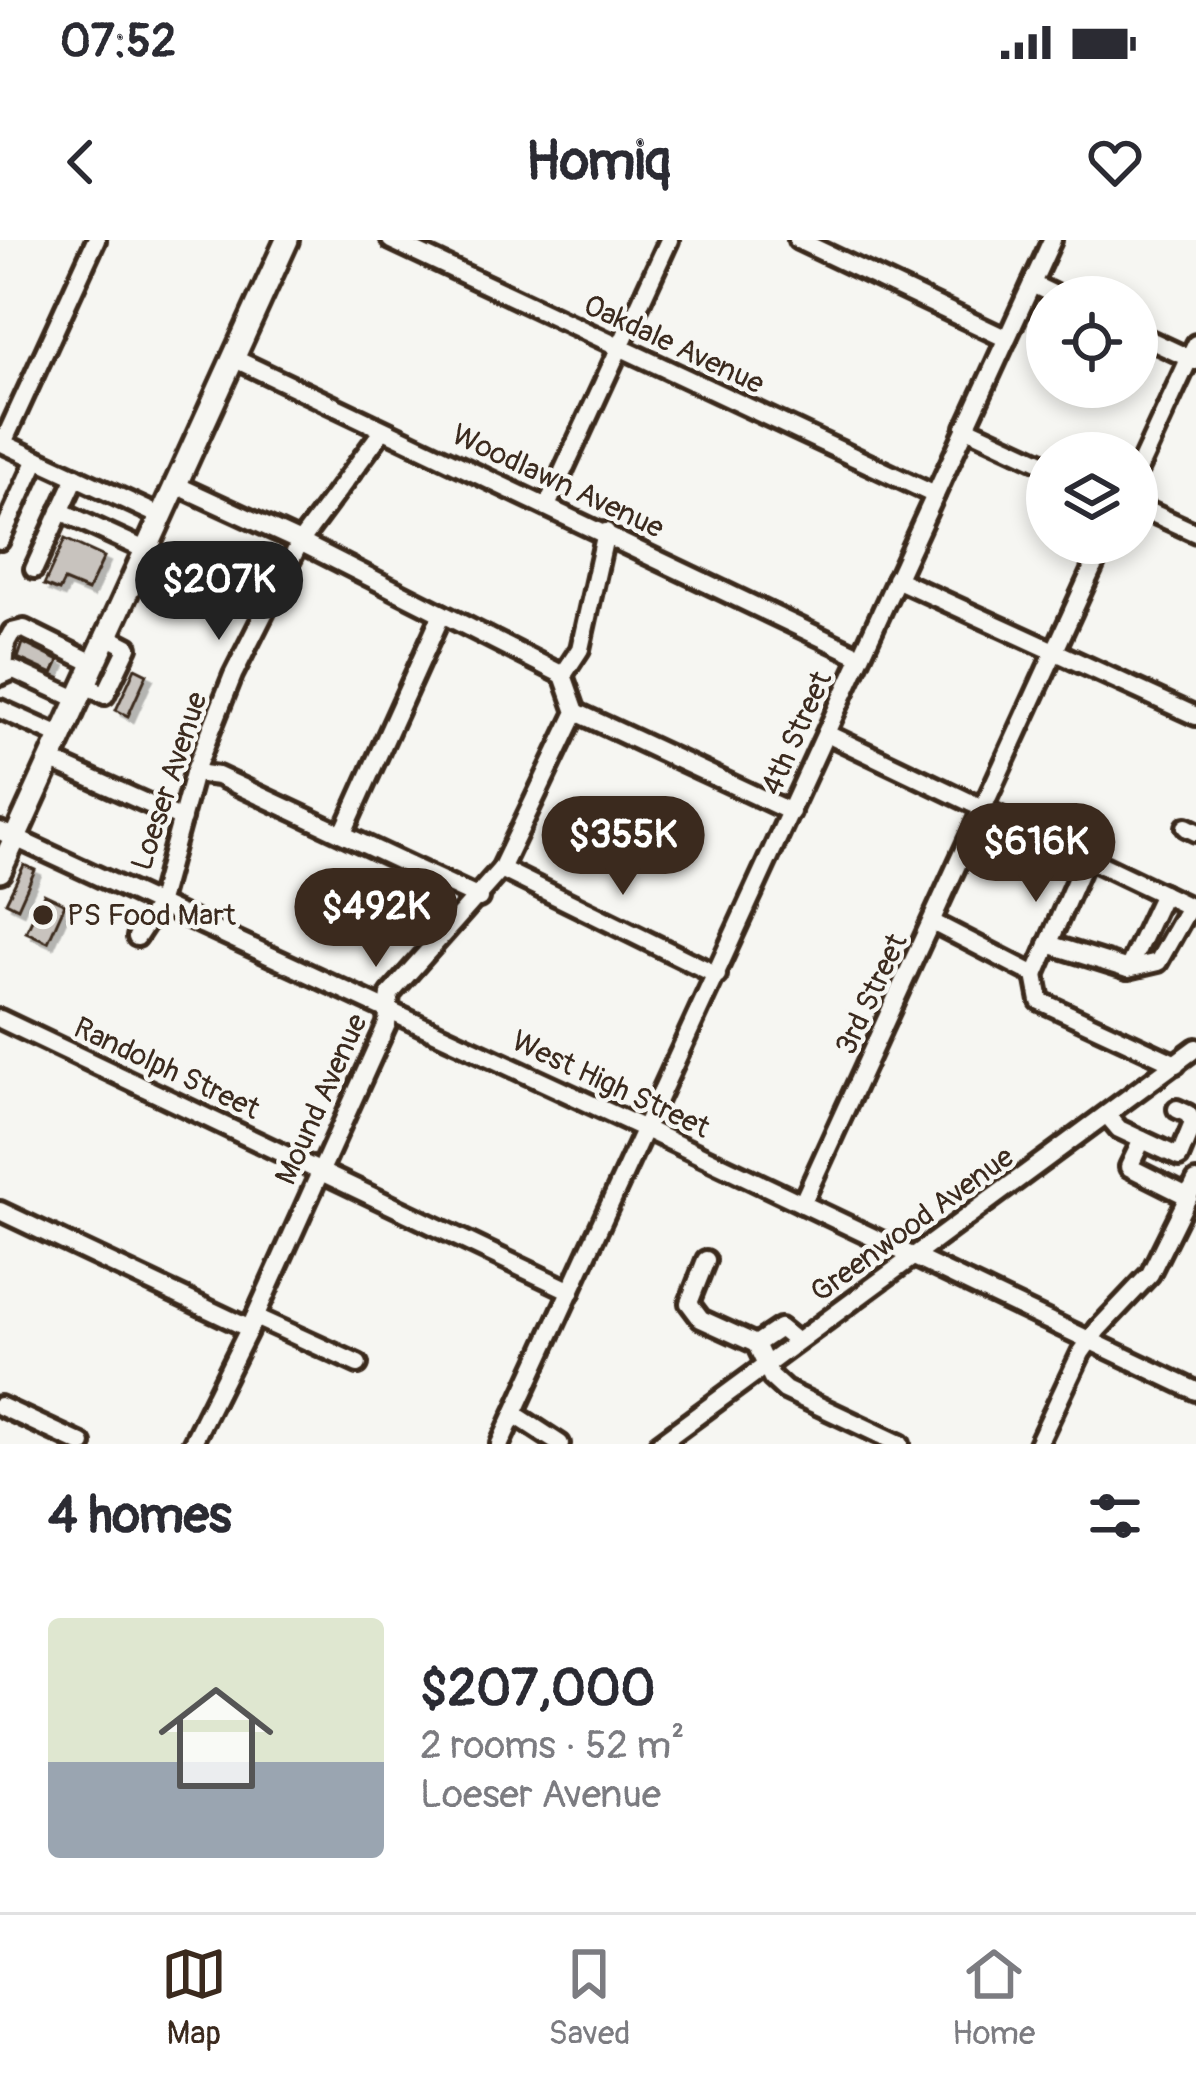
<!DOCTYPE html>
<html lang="en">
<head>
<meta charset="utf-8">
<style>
	body { margin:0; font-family:Pangolin,sans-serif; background:#f2f2f3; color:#2b2b33; height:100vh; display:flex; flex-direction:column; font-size:45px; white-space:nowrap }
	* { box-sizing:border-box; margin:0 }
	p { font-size:39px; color:#7c7c81 }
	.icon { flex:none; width:66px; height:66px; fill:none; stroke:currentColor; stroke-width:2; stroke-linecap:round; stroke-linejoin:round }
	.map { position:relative; height:1204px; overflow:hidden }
	.panel { display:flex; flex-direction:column; background:#fff; flex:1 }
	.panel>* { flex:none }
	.fabs { position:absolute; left:1026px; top:36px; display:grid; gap:24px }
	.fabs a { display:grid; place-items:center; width:132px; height:132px; border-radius:50%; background:#fff; box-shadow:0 6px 18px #0003; font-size:60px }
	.price { position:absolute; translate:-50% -102px; padding:0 27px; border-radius:42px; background:#3b2a1e; color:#fff; font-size:39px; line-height:78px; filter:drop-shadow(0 3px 6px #0008) }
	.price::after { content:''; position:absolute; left:50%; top:72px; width:36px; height:27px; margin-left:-18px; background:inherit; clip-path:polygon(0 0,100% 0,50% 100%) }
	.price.active { background:#222; color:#fff }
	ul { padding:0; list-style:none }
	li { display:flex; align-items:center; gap:36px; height:300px; padding:0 48px }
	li+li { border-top:3px solid #e1e1e2 }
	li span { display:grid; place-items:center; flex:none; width:336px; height:240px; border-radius:12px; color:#555 }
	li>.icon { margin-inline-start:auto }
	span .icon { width:144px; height:144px; fill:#fffc; stroke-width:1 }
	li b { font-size:51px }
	h2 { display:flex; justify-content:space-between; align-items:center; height:144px; padding:0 48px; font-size:51px }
	.status { display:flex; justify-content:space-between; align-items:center; height:84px; padding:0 60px; background:#fff; direction:ltr }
	.status svg { height:33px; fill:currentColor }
	header { display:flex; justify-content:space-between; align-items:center; height:156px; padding:0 48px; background:#fff; font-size:54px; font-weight:800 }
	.dock { display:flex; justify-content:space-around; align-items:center; height:168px; border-top:3px solid #e1e1e2; background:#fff; font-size:33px; color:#7c7c81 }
	.dock a { display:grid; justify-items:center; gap:6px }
	.dock .active { color:#3b2a1e }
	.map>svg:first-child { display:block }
</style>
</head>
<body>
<div class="status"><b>07:52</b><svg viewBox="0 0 49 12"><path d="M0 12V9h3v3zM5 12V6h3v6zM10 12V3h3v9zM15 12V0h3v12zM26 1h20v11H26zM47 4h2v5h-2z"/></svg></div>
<header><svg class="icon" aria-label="back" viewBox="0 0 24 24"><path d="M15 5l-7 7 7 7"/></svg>Homiq<svg class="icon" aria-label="heart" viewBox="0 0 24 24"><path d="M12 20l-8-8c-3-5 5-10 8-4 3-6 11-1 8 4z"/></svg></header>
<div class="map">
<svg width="1196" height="1204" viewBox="0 0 1196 1204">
	<defs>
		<filter id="shadow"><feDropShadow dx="5.5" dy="5.5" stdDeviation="0" flood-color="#0004"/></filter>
	</defs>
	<rect width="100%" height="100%" fill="#f6f6f2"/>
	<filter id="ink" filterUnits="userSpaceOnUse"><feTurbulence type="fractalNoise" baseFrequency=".00833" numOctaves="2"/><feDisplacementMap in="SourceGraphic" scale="24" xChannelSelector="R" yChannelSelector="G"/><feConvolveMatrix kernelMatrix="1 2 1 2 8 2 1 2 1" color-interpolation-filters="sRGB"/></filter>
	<g filter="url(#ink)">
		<g fill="#c8c3be" stroke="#3b2a1e" stroke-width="3" filter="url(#shadow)">
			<path d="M65,299l39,18 -16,34 -24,-10 -5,10 -15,-6z"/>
			<path d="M23,403l36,18 -6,13 -35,-16z"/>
			<path d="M135,428l12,6 -19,42 -12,-6z"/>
			<path d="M24,625l11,5 -17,38 -12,-6z"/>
			<path d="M44,654l21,10 -17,38 -22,-10z"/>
		</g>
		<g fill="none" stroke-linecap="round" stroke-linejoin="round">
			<g stroke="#3b2a1e" stroke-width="26">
				<g id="minor">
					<path d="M391,0l544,255"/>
					<path d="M798,0l209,99"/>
					<path d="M1032,44l27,13"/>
					<path d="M1137,94l58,27"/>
					<path d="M233,118l627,298"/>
					<path d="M965,187l82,38"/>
					<path d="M0,202l158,73"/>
					<path d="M3,203l93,-203"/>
					<path d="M1137,232l59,-128"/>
					<path d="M174,244l126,58 263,133"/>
					<path d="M547,266l122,-266"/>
					<path d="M1137,266l59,27"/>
					<path d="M60,271l83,38"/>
					<path d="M0,300l37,-81"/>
					<path d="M34,329l42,-92"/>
					<path d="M896,339l300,137"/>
					<path d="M4,432l2,-29 6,-11 12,-3 69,34"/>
					<path d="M0,436l14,-6 63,29"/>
					<path d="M84,444l21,11 23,-48 -23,-12"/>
					<path d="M0,469l60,27"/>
					<path d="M576,472l215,100"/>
					<path d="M827,494l369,176"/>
					<path d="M50,520l132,59"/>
					<path d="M194,533l24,3 261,122"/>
					<path d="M1186,587l10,5"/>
					<path d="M0,591l645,298 551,262"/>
					<path d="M343,593l99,-219"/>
					<path d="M501,629l216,106"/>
					<path d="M934,683l101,52"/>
					<path d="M137,697l21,-32 36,-132 39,-98 67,-133 83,-112"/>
					<path d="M1048,704l80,25 35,-75"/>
					<path d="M1128,729l30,-7 31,-55"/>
					<path d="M1035,735l5,26 136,63"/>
					<path d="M1035,735l51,-118"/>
					<path d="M0,779l571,272"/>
					<path d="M1108,876l11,13 60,28 14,-34 -5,-9 -11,-5"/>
					<path d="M1142,900l-13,27 60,30"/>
					<path d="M802,964l302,-661"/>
					<path d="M0,971l248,117"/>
					<path d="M706,1020l-17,43 12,16 55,25"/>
					<path d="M255,1077l103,47"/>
					<path d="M796,1101l-16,-13 -24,16 16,34 13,12 115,54"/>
					<path d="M0,1166l82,38"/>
					<path d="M514,1174l46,30"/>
					<path d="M192,1204l63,-127 132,-293 3,-30 111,-125 75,-157 -13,-37 17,-26 26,-117"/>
					<path d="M500,1204l552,-1204"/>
					<path d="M659,1204l537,-396"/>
					<path d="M1038,1204l43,-91 17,-24 52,-55 46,-93"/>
				</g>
			</g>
			<g stroke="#3b2a1e" stroke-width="30">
				<path id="major" d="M0,631l287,-631"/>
			</g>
			<use href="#minor" stroke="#f6f6f2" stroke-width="16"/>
			<use href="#major" stroke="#f6f6f2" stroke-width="21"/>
		</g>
	</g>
	<circle fill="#3b2a1e" stroke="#f6f6f2" stroke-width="4.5" cx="43" cy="675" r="12"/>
	<g text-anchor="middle" stroke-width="9" stroke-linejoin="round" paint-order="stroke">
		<g font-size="30" fill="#3b2a1e" stroke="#f6f6f2">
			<text transform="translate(674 104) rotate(25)" y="10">Oakdale Avenue</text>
			<text transform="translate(558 241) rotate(25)" y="10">Woodlawn Avenue</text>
			<text transform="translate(796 493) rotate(-66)" y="10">4th Street</text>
			<text transform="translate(169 541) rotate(-72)" y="10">Loeser Avenue</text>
			<text transform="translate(871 754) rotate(-65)" y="10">3rd Street</text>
			<text transform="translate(167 828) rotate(25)" y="10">Randolph Street</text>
			<text transform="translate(611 844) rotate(25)" y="10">West High Street</text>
			<text transform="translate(321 859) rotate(-66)" y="10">Mound Avenue</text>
			<text transform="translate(912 984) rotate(-36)" y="10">Greenwood Avenue</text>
		</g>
		<g font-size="30" fill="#3b2a1e" stroke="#f6f6f2" text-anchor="start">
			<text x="67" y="685">PS Food Mart</text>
		</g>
	</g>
</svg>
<div class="fabs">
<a><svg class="icon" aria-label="locate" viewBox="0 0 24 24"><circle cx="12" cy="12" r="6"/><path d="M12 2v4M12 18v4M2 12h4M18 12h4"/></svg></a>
<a><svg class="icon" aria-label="layers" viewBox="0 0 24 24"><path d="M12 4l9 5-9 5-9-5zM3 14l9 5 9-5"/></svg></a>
</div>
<b class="price active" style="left:219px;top:403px">$207K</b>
<b class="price" style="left:623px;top:658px">$355K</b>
<b class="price" style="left:1036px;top:665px">$616K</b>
<b class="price" style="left:376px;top:730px">$492K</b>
</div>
<section class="panel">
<h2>4 homes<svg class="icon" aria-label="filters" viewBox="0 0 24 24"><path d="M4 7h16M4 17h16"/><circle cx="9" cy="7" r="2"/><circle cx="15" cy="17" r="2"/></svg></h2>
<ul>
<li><span style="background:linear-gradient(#dfe7d0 60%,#9aa5b1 0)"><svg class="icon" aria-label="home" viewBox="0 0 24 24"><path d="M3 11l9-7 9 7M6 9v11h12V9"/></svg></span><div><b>$207,000</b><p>2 rooms · 52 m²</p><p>Loeser Avenue</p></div></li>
</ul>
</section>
<nav class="dock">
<a class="active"><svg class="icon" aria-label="map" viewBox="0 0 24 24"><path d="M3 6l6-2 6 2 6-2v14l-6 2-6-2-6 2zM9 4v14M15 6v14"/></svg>Map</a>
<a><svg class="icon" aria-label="saved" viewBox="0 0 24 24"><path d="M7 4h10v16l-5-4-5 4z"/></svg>Saved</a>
<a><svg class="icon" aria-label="home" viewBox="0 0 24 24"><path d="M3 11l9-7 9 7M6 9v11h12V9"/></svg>Home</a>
</nav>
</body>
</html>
